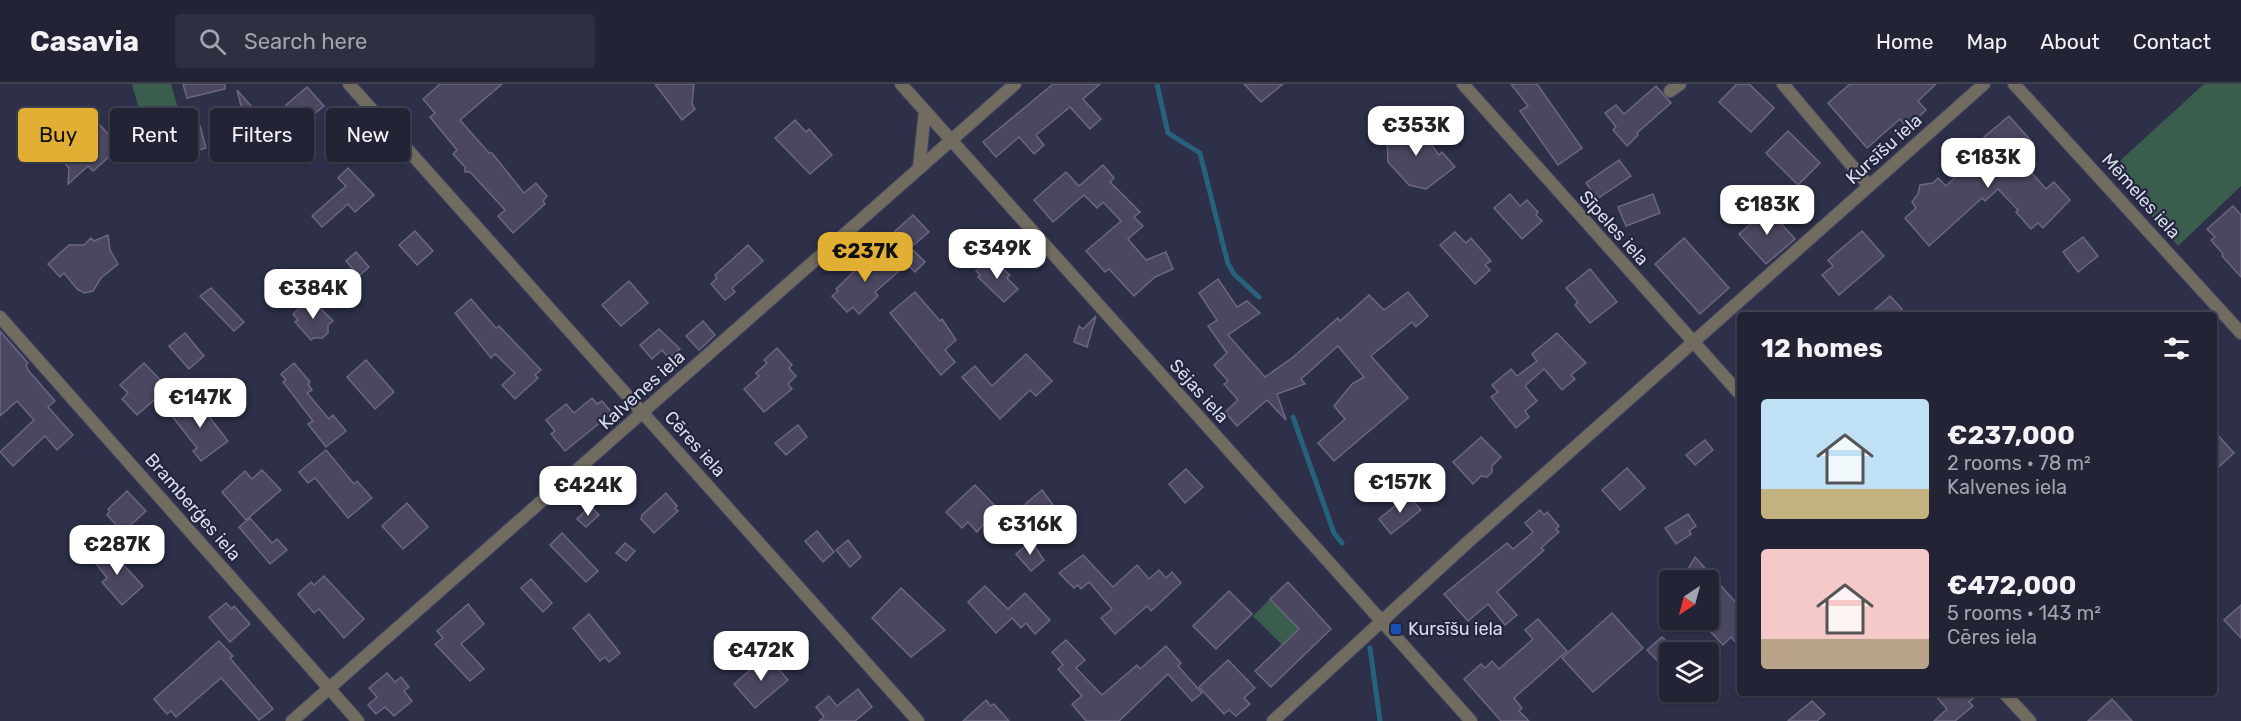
<!DOCTYPE html>
<html lang="en">
<head>
<meta charset="utf-8">
<style>
	body { margin:0; font-family:Rubik,sans-serif; background:#2e3042; color:#f1f3f6; height:100vh; display:flex; flex-direction:column; font-size:22px; white-space:nowrap }
	* { box-sizing:border-box; margin:0 }
	p { font-size:20px; color:#a2a4ad }
	.icon { flex:none; width:33px; height:33px; fill:none; stroke:currentColor; stroke-width:2; stroke-linecap:round; stroke-linejoin:round }
	.map { position:relative; flex:1; overflow:hidden }
	.sheet { position:absolute; left:1737px; top:228px; width:480px; height:384px; display:flex; flex-direction:column; background:#222436; border-radius:6px; box-shadow:0 2px 4px #0004,0 0 0 2px #3f4151 }
	.sheet>* { flex:none }
	.top-card { position:absolute; left:18px; top:24px; width:570px; height:54px; display:flex; gap:12px }
	.needle { width:39px; rotate:216deg }
	.buttons { position:absolute; left:1659px; top:486px; display:grid; gap:12px }
	.buttons a { display:grid; place-items:center; width:60px; height:60px; border-radius:6px; background:#222436; box-shadow:0 2px 4px #0004,0 0 0 2px #3f4151; font-size:30px }
	.price { position:absolute; translate:-50% -51px; padding:0 14px; border-radius:12px; background:#fff; color:#222; font-size:20px; line-height:39px; filter:drop-shadow(0 2px 3px #0008) }
	.price::after { content:''; position:absolute; left:50%; top:36px; width:18px; height:14px; margin-left:-9px; background:inherit; clip-path:polygon(0 0,100% 0,50% 100%) }
	.price.on { background:#e1af34; color:#111 }
	ul { padding:0; list-style:none }
	li { display:flex; align-items:center; gap:18px; height:150px; padding:0 24px }
	li span { display:grid; place-items:center; flex:none; width:168px; height:120px; border-radius:6px; color:#555 }
	li>.icon { margin-inline-start:auto }
	span .icon { width:72px; height:72px; fill:#fffc; stroke-width:1 }
	li b { font-size:26px }
	h2 { display:flex; justify-content:space-between; align-items:center; height:72px; padding:0 24px; font-size:26px }
	.chip { padding:0 21px; border-radius:6px; background:#222436; box-shadow:0 2px 4px #0004,0 0 0 2px #3f4151; font-size:21px; line-height:54px }
	.chip.on { background:#e1af34; color:#111 }
	header { display:flex; align-items:center; gap:36px; box-sizing:border-box; height:84px; padding:0 30px; background:#222436; border-bottom:2px solid #3f4151 }
	header strong { font-size:28px }
	nav { display:flex; gap:33px; margin-inline-start:auto; font-size:21px }
	.search { width:420px; height:54px; background:#2e3042; display:flex; align-items:center; gap:15px; box-sizing:border-box; padding:0 21px; border-radius:6px; color:#a2a4ad; font-size:22px }
	.map>svg:first-child { display:block }
</style>
</head>
<body>
<header>
<strong>Casavia</strong>
<div class="search"><svg class="icon" aria-label="search" viewBox="0 0 24 24"><circle cx="10" cy="10" r="6"/><path d="M15 15l6 6"/></svg>Search here</div>
<nav><a>Home</a><a>Map</a><a>About</a><a>Contact</a></nav>
</header>
<div class="map">
<svg width="2241" height="637" viewBox="0 0 2241 637">
	<rect width="100%" height="100%" fill="#2d3048"/>
	<g fill="#3b5d4e">
		<path d="M132,0h39l19,66 -37,10z"/>
		<path d="M2204,0h37v102l-63,60 -67,-77z"/>
		<path d="M1270,515l29,30 -17,16 -29,-29z"/>
	</g>
	<g fill="none" stroke-linecap="round" stroke-linejoin="round">
		<g stroke="#27627d" stroke-width="5">
			<path d="M1157,0l11,49 32,20 28,111 6,10 25,23"/>
			<path d="M1293,333l41,116 8,10"/>
			<path d="M1370,564l10,73"/>
		</g>
	</g>
	<g fill="#4c4761" stroke="#6b6682" stroke-width="1.5">
		<path d="M183,0h42v5l-38,9z"/>
		<path d="M440,0h62l-42,36 29,33h3l32,40 12,-10 11,13 -4,5 2,3 -32,29 -15,-17 7,-6 -35,-38h-5v-5l-12,-13 4,-4 -27,-33 5,-4 -12,-14z"/>
		<path d="M655,0h39l-2,20 3,5 -13,11z"/>
		<path d="M1053,0h47l-17,15 18,20 -11,10 -20,-22 -34,28 8,10 -10,9 -15,-17 -23,20 -13,-15z"/>
		<path d="M1244,0h39l-22,18z"/>
		<path d="M1511,0h26l45,64 -24,17 -38,-54 8,-5z"/>
		<path d="M1737,0h12l25,24 -23,24 -32,-30z"/>
		<path d="M1850,0h86l-18,17 8,9 -19,18 -7,-9 -33,29 -39,-45z"/>
		<path d="M1656,2l15,17 -34,30 1,2 -11,11 -14,-16 3,-3 -11,-14 11,-8 8,9z"/>
		<path d="M307,3l17,19 -22,18 -16,-19z"/>
		<path d="M237,6l29,33 -10,8 -12,-13z"/>
		<path d="M88,28l32,35 -27,24 -5,-5 -20,18 1,-16 -15,-17 11,-10 -4,-5z"/>
		<path d="M2009,32l24,27 -16,13 29,33 8,-7 16,18 -27,28 -5,-5 -7,6 -15,-17 2,-2 -20,-21 -13,12 -3,-3 -53,48 -24,-28 11,-10 -4,-6 6,-8 2,-9 13,-2 5,-5 8,8 25,-24 15,14 18,-17 -20,-22z"/>
		<path d="M1412,33l27,38 3,-3 13,15 -29,22 -17,-4 -21,-23 -1,-24z"/>
		<path d="M795,36l11,12 3,-3 23,26 -22,19 -35,-36z"/>
		<path d="M200,42l6,22 -14,4 -6,-23z"/>
		<path d="M1788,47l32,32 -22,22 -32,-32z"/>
		<path d="M1619,76l12,16 -34,23 -11,-16z"/>
		<path d="M1103,81l11,13 -4,4 30,30 -6,5 9,9 -15,13 18,21 20,-8 7,17 -18,8 -21,19 -25,-27 -4,3 -19,-21 35,-30 -18,-19 -6,6 -13,-13 -31,27 -19,-22 32,-28 13,14z"/>
		<path d="M348,84l26,27 -19,17 -7,-8 -26,23 -10,-11 34,-30 -8,-8z"/>
		<path d="M1510,110l10,12 7,-6 11,12 -2,3 6,6 -20,18 -28,-31z"/>
		<path d="M1653,110l7,19 -34,13 -8,-19z"/>
		<path d="M2233,122l8,9v62l-19,-21 1,-2 -12,-14 4,-3 -8,-8z"/>
		<path d="M1768,125l27,30 -29,25 -27,-30z"/>
		<path d="M913,131l16,17 -19,16 -15,-17z"/>
		<path d="M415,147l18,20 -16,14 -18,-20z"/>
		<path d="M1862,147l22,25 -45,39 -17,-20 11,-9 -5,-6z"/>
		<path d="M1455,148l11,11 5,-5 20,23 -6,4 5,5 -15,14 -35,-39z"/>
		<path d="M108,151l2,15 8,14 -17,14 -8,13 -9,2 -7,-4 -13,-16 -4,4 -12,-13 21,-19h15l7,-7 3,3z"/>
		<path d="M2083,153l15,19 -20,16 -15,-20z"/>
		<path d="M1684,154l45,50 -29,26 -45,-50z"/>
		<path d="M748,161l15,16 -31,27 3,4 -10,8 -14,-16 6,-6 -2,-3z"/>
		<path d="M877,165l21,23 -23,20 3,4 -19,18 -6,-7 -6,5 -15,-16 6,-5 -2,-2z"/>
		<path d="M913,166l12,12 -10,10 -12,-12z"/>
		<path d="M356,168l13,15 -10,9 -13,-15z"/>
		<path d="M990,174l20,17 -3,3 11,11 -14,13 -26,-25 2,-2 -4,-4z"/>
		<path d="M1590,185l27,33 -27,21 -15,-18 3,-3 -12,-14z"/>
		<path d="M1218,195l19,28 10,-6 13,12 -32,22 37,42 27,-19 46,-40 2,3 29,-26 15,15 24,-18 20,24 -12,11 -4,-5 -41,34 37,42 -74,63 -16,-18 27,-24 -11,-13 18,-22 12,-7 -26,-31 -37,33 4,5 -28,10 9,26 -19,-20 -30,26 -12,-14 13,-12 -14,-16 4,-3 -14,-16 13,-12 -19,-27 9,-6 -18,-27z"/>
		<path d="M629,197l19,22 -27,23 -19,-21z"/>
		<path d="M211,204l33,34 -10,9 -34,-35z"/>
		<path d="M915,208l25,29 2,-2 14,21 -11,10 10,12 -14,13 -51,-62z"/>
		<path d="M1890,212l12,13 -7,6h-26z"/>
		<path d="M310,214l23,23 -5,4v8l-6,5h-8l-3,2 -16,-18 3,-2 -5,-6z"/>
		<path d="M471,215l25,29 3,-2 42,44 -6,5 3,3 -23,21 -13,-14 13,-12 -20,-19 -4,4 -36,-45z"/>
		<path d="M1096,232l-9,31 -13,-5 5,-16 4,3z"/>
		<path d="M703,237l12,14 -16,15 -13,-14z"/>
		<path d="M659,245l21,20 -11,9 -7,-8 -10,9 -12,-14z"/>
		<path d="M0,247l28,32 -2,2 2,5 27,31 -7,6 25,28 -16,15 -12,-14 -32,30 -13,-14 34,-32 -17,-19 -17,15z"/>
		<path d="M185,249l19,23 -15,13 -20,-23z"/>
		<path d="M1557,249l29,30 -15,12 4,4 -13,11 -18,-21 -19,17 12,15 -12,10 4,6 -13,11 -25,-31 7,-5 -6,-7 19,-16 6,7 20,-15 -5,-7z"/>
		<path d="M777,264l15,17 -3,3 7,8 -8,8 4,5 -28,23 -20,-23 15,-13 -3,-3 11,-10 -3,-3z"/>
		<path d="M1026,270l26,27 -16,15 -6,-6 -30,29 -38,-42 13,-11 17,20z"/>
		<path d="M366,276l28,32 -19,17 -28,-32z"/>
		<path d="M144,279l24,25 -31,27 -15,-16 6,-6 -8,-8z"/>
		<path d="M294,279l16,19 -2,2 4,6 -5,3 22,26 4,-4 13,16 -20,16 -18,-23 5,-3 -30,-39 3,-2 -5,-6z"/>
		<path d="M592,314l5,6 5,-3 10,12 -47,38 -14,-17 4,-3 -9,-11 20,-16 8,9z"/>
		<path d="M203,317l8,11 -3,3 20,26 -27,20 -8,-10 4,-3 -25,-32 16,-13 8,4z"/>
		<path d="M798,341l9,12 -21,18 -11,-12z"/>
		<path d="M2214,347l20,22 -20,18z"/>
		<path d="M1481,353l20,20 -9,9v6l-5,5 -6,-1 -8,8 -20,-22z"/>
		<path d="M1705,356l8,10 -18,15 -9,-10z"/>
		<path d="M326,366l28,34 3,-3 15,17 -24,20 -33,-40 -7,5 -9,-11z"/>
		<path d="M1627,384l18,20 -25,22 -18,-20z"/>
		<path d="M1186,385l17,18 -18,16 -16,-19z"/>
		<path d="M262,386l19,20 -35,30 -24,-28 23,-21 7,8z"/>
		<path d="M975,401l22,23 -20,24 -9,-10 -6,6 -16,-16z"/>
		<path d="M1042,406l23,31 -17,13 -24,-29z"/>
		<path d="M127,407l19,20 -23,21 -16,-17 3,-4 -2,-2z"/>
		<path d="M666,409l11,13 -2,2 3,3 -24,22 -13,-14 1,-4z"/>
		<path d="M1408,411l13,15 -30,24 -12,-15z"/>
		<path d="M407,419l21,24 -25,22 -21,-23z"/>
		<path d="M590,422l9,9 -13,12 -9,-8z"/>
		<path d="M1540,426l4,5 3,-3 12,14 -3,3 3,3 -18,16 3,2 -47,42 20,23 -12,10 -17,-21 -20,17 -24,-27 63,-51 6,6 20,-17 -8,-9z"/>
		<path d="M1688,430l8,12 -7,5 2,3 -15,10 -11,-16z"/>
		<path d="M250,434l22,25 5,-4 10,11 -17,14 -31,-37z"/>
		<path d="M817,447l17,21 -11,10 -18,-21z"/>
		<path d="M562,449l36,38 -12,11 -36,-37z"/>
		<path d="M848,456l13,17 -11,10 -14,-17z"/>
		<path d="M1031,457l13,19 -13,11 -15,-17z"/>
		<path d="M625,459l10,8 -9,10 -10,-8z"/>
		<path d="M106,462l37,40 -21,19 -20,-23 5,-4 -15,-20z"/>
		<path d="M1083,471l30,32 24,-22 12,14 10,-9 7,8 6,-6 9,11 -30,28 -4,-5 -32,28 -14,-16 11,-9 -23,-27 -8,7 -3,-4 -4,3 -15,-15z"/>
		<path d="M1695,473l45,50v40l-9,-10 -8,8 -15,-16v-49h-26z"/>
		<path d="M324,492l40,43 -20,19 -25,-29 -5,4 -16,-19 13,-12 3,3z"/>
		<path d="M531,495l21,24 -9,9 -22,-24z"/>
		<path d="M1288,498l43,47 -60,58 -16,-16 44,-42 -29,-30z"/>
		<path d="M985,502l23,23 17,-16 25,27 -15,14 -9,-11 -5,5 -9,-10 -16,15 -28,-31z"/>
		<path d="M901,504l44,42 -34,27 -39,-39z"/>
		<path d="M1229,507l23,23 -36,35 -23,-23z"/>
		<path d="M226,519l6,6 2,-3 16,18 -20,18 -21,-25z"/>
		<path d="M468,520l16,20 -23,20 23,25 -14,12 -35,-37 8,-6 -6,-7z"/>
		<path d="M2241,521v33l-17,-18z"/>
		<path d="M1612,529l31,35 -50,44 -31,-34z"/>
		<path d="M589,530l31,39 -11,9 -4,-5 -5,4 -27,-33z"/>
		<path d="M1538,535l29,32 -53,47 8,10 -3,3 10,10h-28l-37,-42 17,-15 4,4 7,-7 7,8 34,-30 -8,-9z"/>
		<path d="M1662,553l8,8v29l-23,-24z"/>
		<path d="M1066,556l19,20 -9,8 26,27 35,-30 3,4 26,-23 15,17 -3,3 24,27 -10,8 -24,-27 -49,47h-33l-14,-17 10,-8 -24,-27 5,-4 -11,-13z"/>
		<path d="M219,557l14,15 -3,2 43,51 -14,11 -38,-42 -45,39 -5,-6 -4,3 -13,-15z"/>
		<path d="M767,571l21,25 -33,28 -21,-24z"/>
		<path d="M1228,576l27,28 -11,10 6,6 -14,12 -7,-6 -5,4 -25,-27z"/>
		<path d="M387,589l8,9 6,-5 8,10 -5,4 8,10 -18,15 -9,-9 -9,7 -8,-9 9,-8 -8,-9z"/>
		<path d="M858,605l14,18 -17,14h-36l5,-4 -8,-10 13,-11 8,10z"/>
		<path d="M1933,609h46l-10,9 4,4 -18,15h-21l13,-12z"/>
		<path d="M2112,615l20,22h-44z"/>
		<path d="M986,616l5,6 3,-2 15,17h-46z"/>
		<path d="M1812,617l13,13 -8,7h-29z"/>
	</g>
	<g fill="none" stroke-linecap="round" stroke-linejoin="round">
		<g stroke="#494c62" stroke-width="14">
			<g id="street">
				<path d="M349,0l569,637"/>
				<path d="M901,0l570,637"/>
				<path d="M1463,0l277,310"/>
				<path d="M1783,0l86,102"/>
				<path d="M2014,0l227,249"/>
				<path d="M1670,7l10,-7"/>
				<path d="M919,84l6,-57"/>
				<path d="M0,233l358,404"/>
				<path d="M2004,609l26,28"/>
				<path d="M292,637l723,-637"/>
				<path d="M1273,637l195,-179 516,-458"/>
			</g>
		</g>
		<use href="#street" stroke="#726c60" stroke-width="12"/>
	</g>
	<rect fill="#1a4fb4" stroke="#23263d" stroke-width="2" x="1390" y="539" width="12" height="12" rx="3"/>
	<g text-anchor="middle" stroke-width="4.5" stroke-linejoin="round" paint-order="stroke">
		<g font-size="18" fill="#dadded" stroke="#23263d">
			<text transform="translate(1884 65) rotate(-42)" y="6">Kursīšu iela</text>
			<text transform="translate(2141 112) rotate(48)" y="6">Mēmeles iela</text>
			<text transform="translate(1614 144) rotate(48)" y="6">Sīpeles iela</text>
			<text transform="translate(642 306) rotate(-42)" y="6">Kalvenes iela</text>
			<text transform="translate(1199 307) rotate(48)" y="6">Sējas iela</text>
			<text transform="translate(695 360) rotate(48)" y="6">Cēres iela</text>
			<text transform="translate(193 423) rotate(49)" y="6">Bramberģes iela</text>
		</g>
		<g font-size="18" fill="#dadded" stroke="#23263d" text-anchor="start">
			<text x="1408" y="551">Kursīšu iela</text>
		</g>
	</g>
</svg>
<div class="buttons">
<a><svg class="needle" viewBox="-14 -14 28 28"><path d="M0-13l5 13h-10z" fill="#e53935"/><path d="M0 13l5-13h-10z" fill="#a2a4ad"/></svg></a>
<a><svg class="icon" aria-label="layers" viewBox="0 0 24 24"><path d="M12 4l9 5-9 5-9-5zM3 14l9 5 9-5"/></svg></a>
</div>
<b class="price" style="left:1416px;top:73px">€353K</b>
<b class="price" style="left:1988px;top:105px">€183K</b>
<b class="price" style="left:1767px;top:152px">€183K</b>
<b class="price" style="left:997px;top:196px">€349K</b>
<b class="price on" style="left:865px;top:199px">€237K</b>
<b class="price" style="left:313px;top:236px">€384K</b>
<b class="price" style="left:200px;top:345px">€147K</b>
<b class="price" style="left:1400px;top:430px">€157K</b>
<b class="price" style="left:588px;top:433px">€424K</b>
<b class="price" style="left:1030px;top:472px">€316K</b>
<b class="price" style="left:117px;top:492px">€287K</b>
<b class="price" style="left:761px;top:598px">€472K</b>
<div class="top-card">
<a class="chip on">Buy</a>
<a class="chip">Rent</a>
<a class="chip">Filters</a>
<a class="chip">New</a>
</div>
<section class="sheet">
<h2>12 homes<svg class="icon" aria-label="filters" viewBox="0 0 24 24"><path d="M4 7h16M4 17h16"/><circle cx="9" cy="7" r="2"/><circle cx="15" cy="17" r="2"/></svg></h2>
<ul>
<li><span style="background:linear-gradient(#bfe0f5 75%,#c2b280 0)"><svg class="icon" aria-label="home" viewBox="0 0 24 24"><path d="M3 11l9-7 9 7M6 9v11h12V9"/></svg></span><div><b>€237,000</b><p>2 rooms · 78 m²</p><p>Kalvenes iela</p></div></li>
<li><span style="background:linear-gradient(#f6c9c9 75%,#b9a48a 0)"><svg class="icon" aria-label="home" viewBox="0 0 24 24"><path d="M3 11l9-7 9 7M6 9v11h12V9"/></svg></span><div><b>€472,000</b><p>5 rooms · 143 m²</p><p>Cēres iela</p></div></li>
</ul>
</section>
</div>
</body>
</html>
